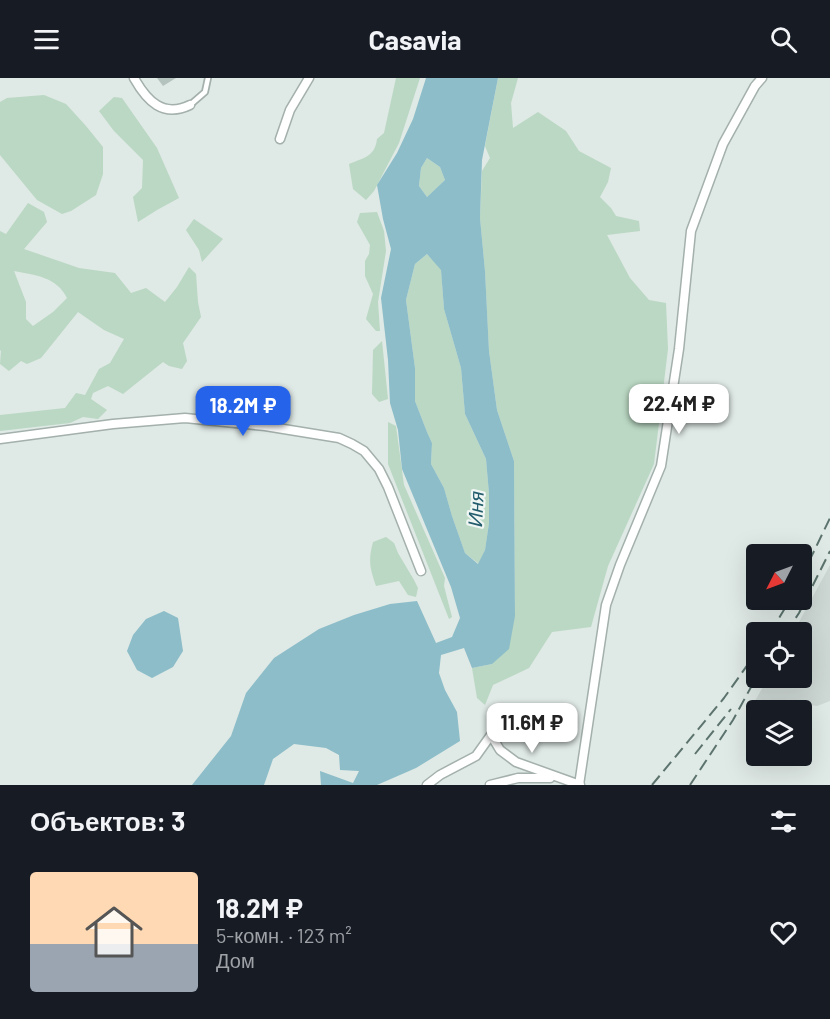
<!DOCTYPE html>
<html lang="ru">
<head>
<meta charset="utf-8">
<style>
	body { margin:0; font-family:Barlow,sans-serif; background:#242831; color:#f1f3f6; height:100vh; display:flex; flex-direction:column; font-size:22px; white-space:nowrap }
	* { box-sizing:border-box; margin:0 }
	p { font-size:20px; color:#9ea1a6 }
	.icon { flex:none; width:33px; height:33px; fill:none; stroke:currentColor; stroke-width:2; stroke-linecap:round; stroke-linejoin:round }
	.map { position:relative; height:707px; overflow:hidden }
	.sheet { display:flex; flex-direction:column; background:#171b24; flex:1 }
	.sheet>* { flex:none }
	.needle { width:39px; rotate:228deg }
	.tools { position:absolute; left:746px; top:466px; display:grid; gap:12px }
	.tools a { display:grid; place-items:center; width:66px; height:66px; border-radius:6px; background:#171b24; box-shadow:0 6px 24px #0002; font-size:30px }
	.price { position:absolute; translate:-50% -51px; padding:0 14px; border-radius:12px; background:#fff; color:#222; font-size:20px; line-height:39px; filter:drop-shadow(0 2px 3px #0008) }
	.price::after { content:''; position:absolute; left:50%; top:36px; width:18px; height:14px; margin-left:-9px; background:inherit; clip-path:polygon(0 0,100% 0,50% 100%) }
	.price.on { background:#2563eb; color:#fff }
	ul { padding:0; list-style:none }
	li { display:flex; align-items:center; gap:18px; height:150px; padding:0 30px }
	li+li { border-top:2px solid #363941 }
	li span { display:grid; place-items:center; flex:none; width:168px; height:120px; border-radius:6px; color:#555 }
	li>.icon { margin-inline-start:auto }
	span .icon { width:72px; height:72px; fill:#fffc; stroke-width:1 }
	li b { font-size:26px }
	h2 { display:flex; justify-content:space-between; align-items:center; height:72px; padding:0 30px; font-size:26px }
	header { display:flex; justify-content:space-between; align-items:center; height:78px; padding:0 30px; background:#171b24; font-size:27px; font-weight:700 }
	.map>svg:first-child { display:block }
</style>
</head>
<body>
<header><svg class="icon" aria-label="menu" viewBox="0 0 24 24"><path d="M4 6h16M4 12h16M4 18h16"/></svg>Casavia<svg class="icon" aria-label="search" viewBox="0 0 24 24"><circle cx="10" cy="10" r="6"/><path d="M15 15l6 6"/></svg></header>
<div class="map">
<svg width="830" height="707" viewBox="0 0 830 707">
	<rect width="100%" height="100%" fill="#dfe9e5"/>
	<path fill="#ced8d4" d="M830,487v136l-13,5 -6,-1 -19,6h-36v9l-9,-5 21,-37h33v-45h-8z"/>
	<g fill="#bad8c3" fill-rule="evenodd">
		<path d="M396,0h24l-21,65 -25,48 -8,9 -13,-11 -4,-25c14,-6 26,-7 28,-25l7,-6z"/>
		<path d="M498,0h20l-7,25 2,25 25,-16 28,19 13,20 32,17 -3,14 -8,15 11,11 5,8 23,5 1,10 -33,4 23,43 19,22 17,3 2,46 -14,115 -46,102 -17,61 -39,5 -23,36 -36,17 -8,20 -8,-7 -5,-30 20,-4 23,-48 -1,-155 -17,-51 -8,-59 -4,-80 -5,-53 2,-47 8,-13 -5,-12z"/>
		<path d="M44,17l22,9 20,22 17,21v27l-7,21 -25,16 -9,3 -25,-14 -37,-45v-53l7,-4z"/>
		<path d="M114,19l8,1 35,50 22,50 -22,12 -19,12 -5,-25 9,-9 1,-28 -29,-29 -15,-20z"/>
		<path d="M427,80l13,9 5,13 -18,17 -8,-11 2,-18z"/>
		<path d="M28,125l16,9 3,10 -23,27 55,19 36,5 16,20 15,-5 19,14 12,-15 12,-20 7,7 2,28 3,15 -18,26 4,18 -5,8 -13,-3 -6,-4 -40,32 -15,-8 -15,7 -2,6 16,11 -9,9 -15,-2 -13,6 -70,8v-16l65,-7 11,-15 9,2 14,-26 11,-6 14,-24 -20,-9 -26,-18 -37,46 -14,6 -6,-3 -12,10 -9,-7 1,-14 -1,1v-120l6,3zM14,193c21,4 43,6 53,27l-14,14 -20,14 -7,-7v-17z"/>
		<path d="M377,134l7,19 2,20 -8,51 2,29h-4l-10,-12 7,-25 -8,-18v-15l4,-7 1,-9 -13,-23 3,-9z"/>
		<path d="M194,141l29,20 -21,23 -3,-12 -13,-20z"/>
		<path d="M427,176l14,15 3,40 17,59 4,46 21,45 3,35v29l-4,27 -6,14 -14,-11 -13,-37 -8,-28 -13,-24 1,-21 -5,-11 -12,-31v-33l-9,-68 9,-36z"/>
		<path d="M382,263l6,58 -9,3 -7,-8 1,-44z"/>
		<path d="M388,344l8,4 8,59 41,93 -1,8 8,31 -3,2 -61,-155z"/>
		<path d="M386,459l8,6 4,10 16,27 4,8 -2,9 -8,-2 -9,-14 -23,5c-6,-18 -8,-25 -3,-44z"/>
	</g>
	<g fill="#8cbdc9" fill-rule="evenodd">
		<path d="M426,0h72l-16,82 -2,58 5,53 4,80 8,59 17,51 1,155 -6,33 -17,15 -20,4 -8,-20 -23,7 -2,18 6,17 12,22 3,29 -44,27 -39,17h-56l-1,-14 33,12 6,-12 -19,-1 -1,-15 -13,-7 -32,-4 -21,15 -9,26h-72l39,-49 15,-43 28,-35 45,-29 35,-14 36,-11 27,-3 19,42 16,-6 8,-19 -9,-31 -49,-118 -4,-39 -8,-27 -2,-43 -7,-62 10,-49 -8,-30 -6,-34 20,-32 16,-34zM427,80l13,9 5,13 -18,17 -8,-11 2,-18zM427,176l14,16 3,39 17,59 4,46 21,45 3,35v29l-4,27 -7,14 -13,-11 -13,-37 -8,-28 -13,-24 1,-21 -5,-11 -12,-31v-33l-9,-68 9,-36z"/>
		<path d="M164,533l14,7 5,33 -10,16 -21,11 -15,-8 -10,-19 6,-16 13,-16z"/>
	</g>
	<path fill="#b5c3be" d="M157,0h19l-13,8z"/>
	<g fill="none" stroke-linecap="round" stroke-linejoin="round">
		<g stroke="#a3b0ac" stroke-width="8">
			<path id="service" d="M190,27l15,-13 3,-14"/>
		</g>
		<g stroke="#a3b0ac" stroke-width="11">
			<g id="minor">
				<path d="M134,0c13,23 29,40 56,27"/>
				<path d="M280,61l10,-29 19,-32"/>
				<path d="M0,361l113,-15 72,-6 80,8 74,12 13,6 12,7 15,18 9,18 33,84"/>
				<path d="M427,707l13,-10 36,-19 15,-21 9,15 16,12 64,23"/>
				<path d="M490,707l28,-7h32"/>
				<path d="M579,707l27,-180 14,-40 41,-99 18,-117 12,-118 32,-87 32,-58 7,-8"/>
			</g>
		</g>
		<use href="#service" stroke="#fff" stroke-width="4.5"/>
		<use href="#minor" stroke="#fff" stroke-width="8"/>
		<g stroke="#5c736e" stroke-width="2" stroke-dasharray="12 6" stroke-linecap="butt">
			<path d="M801,500l29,-60"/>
			<path d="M770,555l20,-33"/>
			<path d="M786,555l13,-20 31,-62"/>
			<path d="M695,676l36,-45"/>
			<path d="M652,707l72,-87 32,-45"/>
			<path d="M690,707l43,-65 23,-42"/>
		</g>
	</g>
	<g text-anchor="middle" stroke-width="4.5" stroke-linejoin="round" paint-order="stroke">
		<g font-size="20" font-style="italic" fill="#235d6d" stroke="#eff6f3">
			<text transform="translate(476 431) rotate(-87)" y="7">Иня</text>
		</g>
	</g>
</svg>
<div class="tools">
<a><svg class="needle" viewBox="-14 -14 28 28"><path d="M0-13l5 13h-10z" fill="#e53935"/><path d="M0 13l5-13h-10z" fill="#9ea1a6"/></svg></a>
<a><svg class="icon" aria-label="locate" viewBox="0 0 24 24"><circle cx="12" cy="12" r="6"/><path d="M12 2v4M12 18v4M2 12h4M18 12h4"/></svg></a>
<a><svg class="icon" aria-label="layers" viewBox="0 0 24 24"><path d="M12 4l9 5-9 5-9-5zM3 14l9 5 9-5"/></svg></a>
</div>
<b class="price" style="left:679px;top:357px">22.4M ₽</b>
<b class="price on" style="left:243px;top:359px">18.2M ₽</b>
<b class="price" style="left:532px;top:676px">11.6M ₽</b>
</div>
<section class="sheet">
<h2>Объектов: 3<svg class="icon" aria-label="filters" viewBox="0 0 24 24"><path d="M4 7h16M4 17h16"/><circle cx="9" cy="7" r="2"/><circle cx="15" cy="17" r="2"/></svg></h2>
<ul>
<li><span style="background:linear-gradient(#ffd9b3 60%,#9aa5b1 0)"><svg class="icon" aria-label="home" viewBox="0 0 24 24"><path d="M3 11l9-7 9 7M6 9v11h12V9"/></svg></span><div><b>18.2M ₽</b><p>5-комн. · 123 m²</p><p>Дом</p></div><svg class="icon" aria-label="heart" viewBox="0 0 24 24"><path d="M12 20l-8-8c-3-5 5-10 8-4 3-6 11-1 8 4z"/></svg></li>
</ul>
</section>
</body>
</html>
